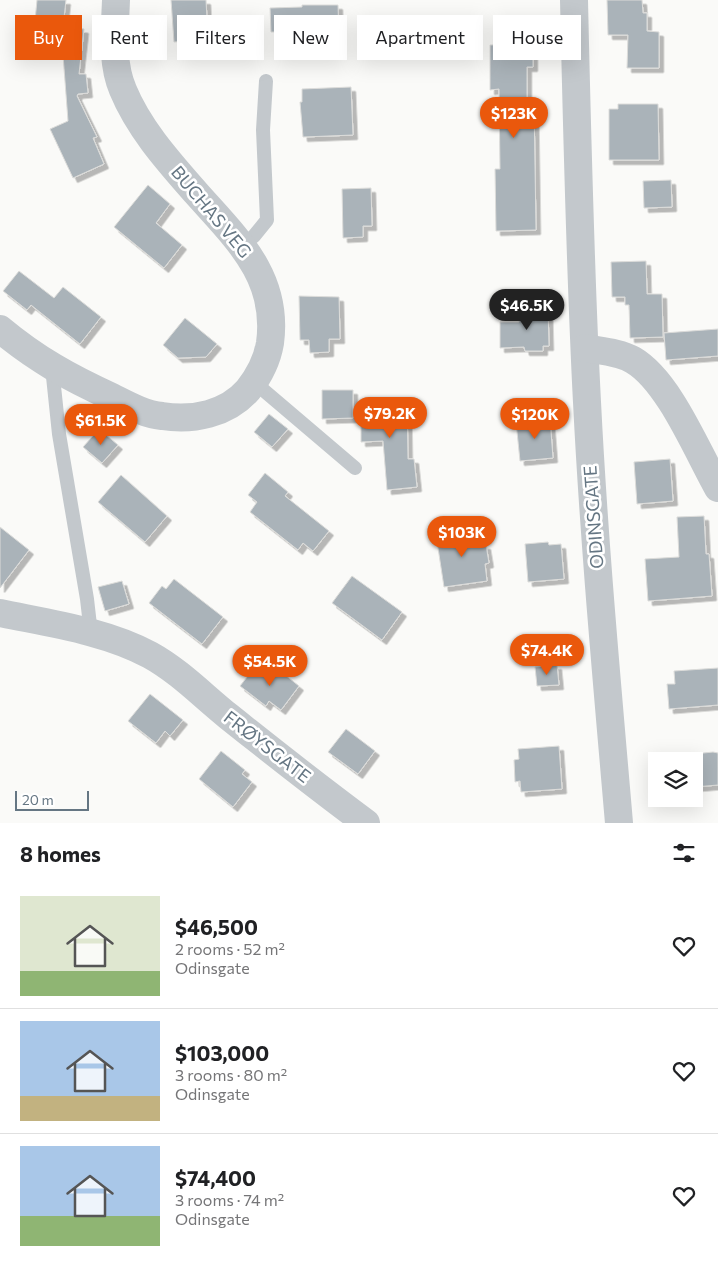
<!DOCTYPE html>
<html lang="en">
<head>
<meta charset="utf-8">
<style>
	body { margin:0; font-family:Commissioner,sans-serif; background:#f2f2f2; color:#202124; height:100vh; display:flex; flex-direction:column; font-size:19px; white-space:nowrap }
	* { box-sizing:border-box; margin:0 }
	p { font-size:16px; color:#757577 }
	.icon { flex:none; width:28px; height:28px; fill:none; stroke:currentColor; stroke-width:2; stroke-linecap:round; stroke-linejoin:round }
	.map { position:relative; height:823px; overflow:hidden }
	.side { display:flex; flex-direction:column; background:#fff; flex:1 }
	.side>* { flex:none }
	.guide { position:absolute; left:15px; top:15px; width:689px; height:45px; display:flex; gap:10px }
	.controls { position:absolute; left:648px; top:752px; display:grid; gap:10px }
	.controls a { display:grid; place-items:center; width:55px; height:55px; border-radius:0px; background:#fff; box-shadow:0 5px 20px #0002; font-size:25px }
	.scale { position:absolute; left:15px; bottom:12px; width:74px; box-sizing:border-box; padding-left:5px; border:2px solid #657683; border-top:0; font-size:14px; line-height:18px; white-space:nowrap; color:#657683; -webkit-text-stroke:4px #fff; paint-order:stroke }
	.price { position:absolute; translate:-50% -42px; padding:0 11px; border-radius:18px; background:#ea580c; color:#fff; font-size:16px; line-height:32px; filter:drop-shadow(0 1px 2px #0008) }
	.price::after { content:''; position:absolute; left:50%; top:30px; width:15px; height:11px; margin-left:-8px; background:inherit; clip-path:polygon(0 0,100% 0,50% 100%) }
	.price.selected { background:#222; color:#fff }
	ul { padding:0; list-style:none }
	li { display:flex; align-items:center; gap:15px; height:125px; padding:0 20px }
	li+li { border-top:1px solid #e0e0e0 }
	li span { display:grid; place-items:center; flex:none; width:140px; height:100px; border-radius:0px; color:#555 }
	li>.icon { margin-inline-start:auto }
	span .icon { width:60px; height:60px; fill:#fffc; stroke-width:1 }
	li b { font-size:21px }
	h2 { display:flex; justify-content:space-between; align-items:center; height:60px; padding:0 20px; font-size:21px }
	.pill { padding:0 18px; border-radius:0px; background:#fff; box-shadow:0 5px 20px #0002; font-size:18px; line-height:45px }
	.pill.selected { background:#ea580c; color:#fff }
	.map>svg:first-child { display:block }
</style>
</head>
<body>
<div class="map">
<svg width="718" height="823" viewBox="0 0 718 823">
	<defs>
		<filter id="shadow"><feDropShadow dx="4.5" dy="4.5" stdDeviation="0" flood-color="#0004"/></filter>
	</defs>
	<rect width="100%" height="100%" fill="#fafaf8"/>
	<g fill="#aab3b9" stroke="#dcdcda" filter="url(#shadow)">
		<path d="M37,0h29l-3,26 21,3 -5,45h7l2,19 -10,1 -1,2 20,41 -4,1 11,26 -31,14 -23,-49 18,-8 -5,-66 -31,-3z"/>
		<path d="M171,0h35l2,40 -34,2z"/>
		<path d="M607,0h35l1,13h4v18l12,1v36h-32l1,-33h-20z"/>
		<path d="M302,5h36l1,34 -36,1v-8h-32l-1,-24 32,-1z"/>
		<path d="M527,44v3l6,-1v21h-6v37h7l2,126 -40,1 -1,-62h5l-1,-80 -9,1v-45z"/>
		<path d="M351,87l2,48 -50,2 -3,-35h2v-13z"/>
		<path d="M618,104h40l1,56h-50v-51h9z"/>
		<path d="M671,180l1,27 -28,1 -1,-27z"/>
		<path d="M148,185l22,19 -14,19 26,22 -18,23 -50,-41z"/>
		<path d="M371,188l1,38h-9v11l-20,1 -1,-49z"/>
		<path d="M646,261l1,33h15l1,43 -33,1 -1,-33h-4v-8h-13l-1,-35z"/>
		<path d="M19,271l35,27 9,-11 38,30 -21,27 -49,-39 -4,5 -24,-19z"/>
		<path d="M299,296l40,1 1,42h-11v13l-19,1 -1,-13h-9z"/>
		<path d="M519,308h29l1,38h-6v5h-18l-1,-4 -24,1v-26h19z"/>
		<path d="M185,318l32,26 -11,13 -28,1 -15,-13z"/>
		<path d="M718,329v27l-52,4 -2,-27z"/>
		<path d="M322,390h31v28l-31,1z"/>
		<path d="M407,399l1,60h6l3,28 -30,3 -4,-49 -22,1v-42z"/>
		<path d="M269,414l19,15 -16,18 -18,-15z"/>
		<path d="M550,419l3,39 -33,3 -4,-39z"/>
		<path d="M99,429l19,16 -16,18 -19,-16z"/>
		<path d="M670,459l3,42 -36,3 -3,-42z"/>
		<path d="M265,473l23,19 -3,4 44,35 -16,20 -10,-8 -5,7 -48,-38 7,-10 -9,-7z"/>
		<path d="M121,475l46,41 -22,26 -47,-40z"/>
		<path d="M704,516l2,38h3l3,42 -64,5 -3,-42 34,-2 -2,-40z"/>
		<path d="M0,527l29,23 -29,38z"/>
		<path d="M479,528l3,17h4l3,18 -4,1 2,17 -43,6 -8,-52z"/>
		<path d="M548,542l1,3 12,-1 3,35 -36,3 -3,-38z"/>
		<path d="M352,576l50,36 -20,28 -50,-37z"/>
		<path d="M174,579l49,38 -21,27 -53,-41 13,-17 4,3z"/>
		<path d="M122,581l7,23 -24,7 -7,-24z"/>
		<path d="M557,665l2,20 -22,1 -2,-19z"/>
		<path d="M274,666l25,20 -18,24 -12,-9 -3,5 -26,-20 14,-18 12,10z"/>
		<path d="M718,668v37l-49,4 -2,-25h8l-1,-13z"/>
		<path d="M150,694l33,26 -13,16 -5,-5 -9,12 -28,-22z"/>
		<path d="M346,729l29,22 -17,23 -30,-22z"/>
		<path d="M559,746l3,43 -41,3 -1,-11 -5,1 -1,-22 5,-1 -1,-10z"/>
		<path d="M221,751l24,19 -3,4 10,8 -19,25 -34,-28z"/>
		<path d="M713,752l5,1v32l-24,2v-33z"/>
	</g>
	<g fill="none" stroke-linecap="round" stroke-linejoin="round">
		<g stroke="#c3c8cc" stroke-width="14">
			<path d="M243,245l11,-9 13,-16 -4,-90 3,-49"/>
			<path d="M52,367l7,67 28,165 4,35"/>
			<path d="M254,382l101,86"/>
		</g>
		<g stroke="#c3c8cc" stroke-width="28">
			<path d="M574,0c3,134 6,268 13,402 7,140 20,281 32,421"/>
			<path d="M0,329c36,30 70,49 112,68 16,8 32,17 50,19 31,5 65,-2 86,-26 11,-14 19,-29 22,-47 9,-66 -33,-104 -73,-149 -28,-32 -58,-65 -74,-104 -12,-27 -8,-61 -7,-90"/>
			<path d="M585,348c15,3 34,4 48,12 36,21 64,91 85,128"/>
			<path d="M0,613c48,10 106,18 150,42 29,16 52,40 78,61 45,36 91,72 138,107"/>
		</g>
	</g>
	<g text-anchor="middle" stroke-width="5" stroke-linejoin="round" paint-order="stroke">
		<g font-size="18" fill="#657683" stroke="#fff">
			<text transform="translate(211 212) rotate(50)" y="6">BUCHAS VEG</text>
			<text transform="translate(594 517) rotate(-94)" y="6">ODINSGATE</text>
			<text transform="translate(267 747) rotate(38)" y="6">FRØYSGATE</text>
		</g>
	</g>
</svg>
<div class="controls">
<a><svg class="icon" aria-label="layers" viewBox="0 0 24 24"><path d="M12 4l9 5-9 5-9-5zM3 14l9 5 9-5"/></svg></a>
</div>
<div class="scale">20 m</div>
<b class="price" style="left:514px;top:139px">$123K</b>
<b class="price selected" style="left:527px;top:331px">$46.5K</b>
<b class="price" style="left:390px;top:439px">$79.2K</b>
<b class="price" style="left:535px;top:440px">$120K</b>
<b class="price" style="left:101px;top:446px">$61.5K</b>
<b class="price" style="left:462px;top:558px">$103K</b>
<b class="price" style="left:547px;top:676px">$74.4K</b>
<b class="price" style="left:270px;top:687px">$54.5K</b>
<div class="guide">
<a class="pill selected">Buy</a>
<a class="pill">Rent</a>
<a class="pill">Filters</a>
<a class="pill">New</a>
<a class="pill">Apartment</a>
<a class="pill">House</a>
</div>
</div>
<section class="side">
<h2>8 homes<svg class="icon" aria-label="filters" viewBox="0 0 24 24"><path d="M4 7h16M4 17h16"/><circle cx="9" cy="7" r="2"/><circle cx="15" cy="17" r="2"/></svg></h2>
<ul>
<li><span style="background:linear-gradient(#dfe7d0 75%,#8fb573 0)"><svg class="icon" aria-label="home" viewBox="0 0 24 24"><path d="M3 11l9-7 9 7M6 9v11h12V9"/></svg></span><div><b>$46,500</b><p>2 rooms · 52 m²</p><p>Odinsgate</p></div><svg class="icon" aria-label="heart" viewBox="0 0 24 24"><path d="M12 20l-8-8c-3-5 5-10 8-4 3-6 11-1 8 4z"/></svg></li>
<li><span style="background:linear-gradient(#a9c7e8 75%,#c2b280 0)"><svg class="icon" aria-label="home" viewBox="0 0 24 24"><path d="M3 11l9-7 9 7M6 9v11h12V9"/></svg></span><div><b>$103,000</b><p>3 rooms · 80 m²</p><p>Odinsgate</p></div><svg class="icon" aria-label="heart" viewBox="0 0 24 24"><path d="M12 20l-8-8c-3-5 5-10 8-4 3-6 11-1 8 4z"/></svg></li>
<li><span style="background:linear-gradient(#a9c7e8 70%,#8fb573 0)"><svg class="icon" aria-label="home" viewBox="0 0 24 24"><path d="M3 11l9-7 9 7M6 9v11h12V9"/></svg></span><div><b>$74,400</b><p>3 rooms · 74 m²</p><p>Odinsgate</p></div><svg class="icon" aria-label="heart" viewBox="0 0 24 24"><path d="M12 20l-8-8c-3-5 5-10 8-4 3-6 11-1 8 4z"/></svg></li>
</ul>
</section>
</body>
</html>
